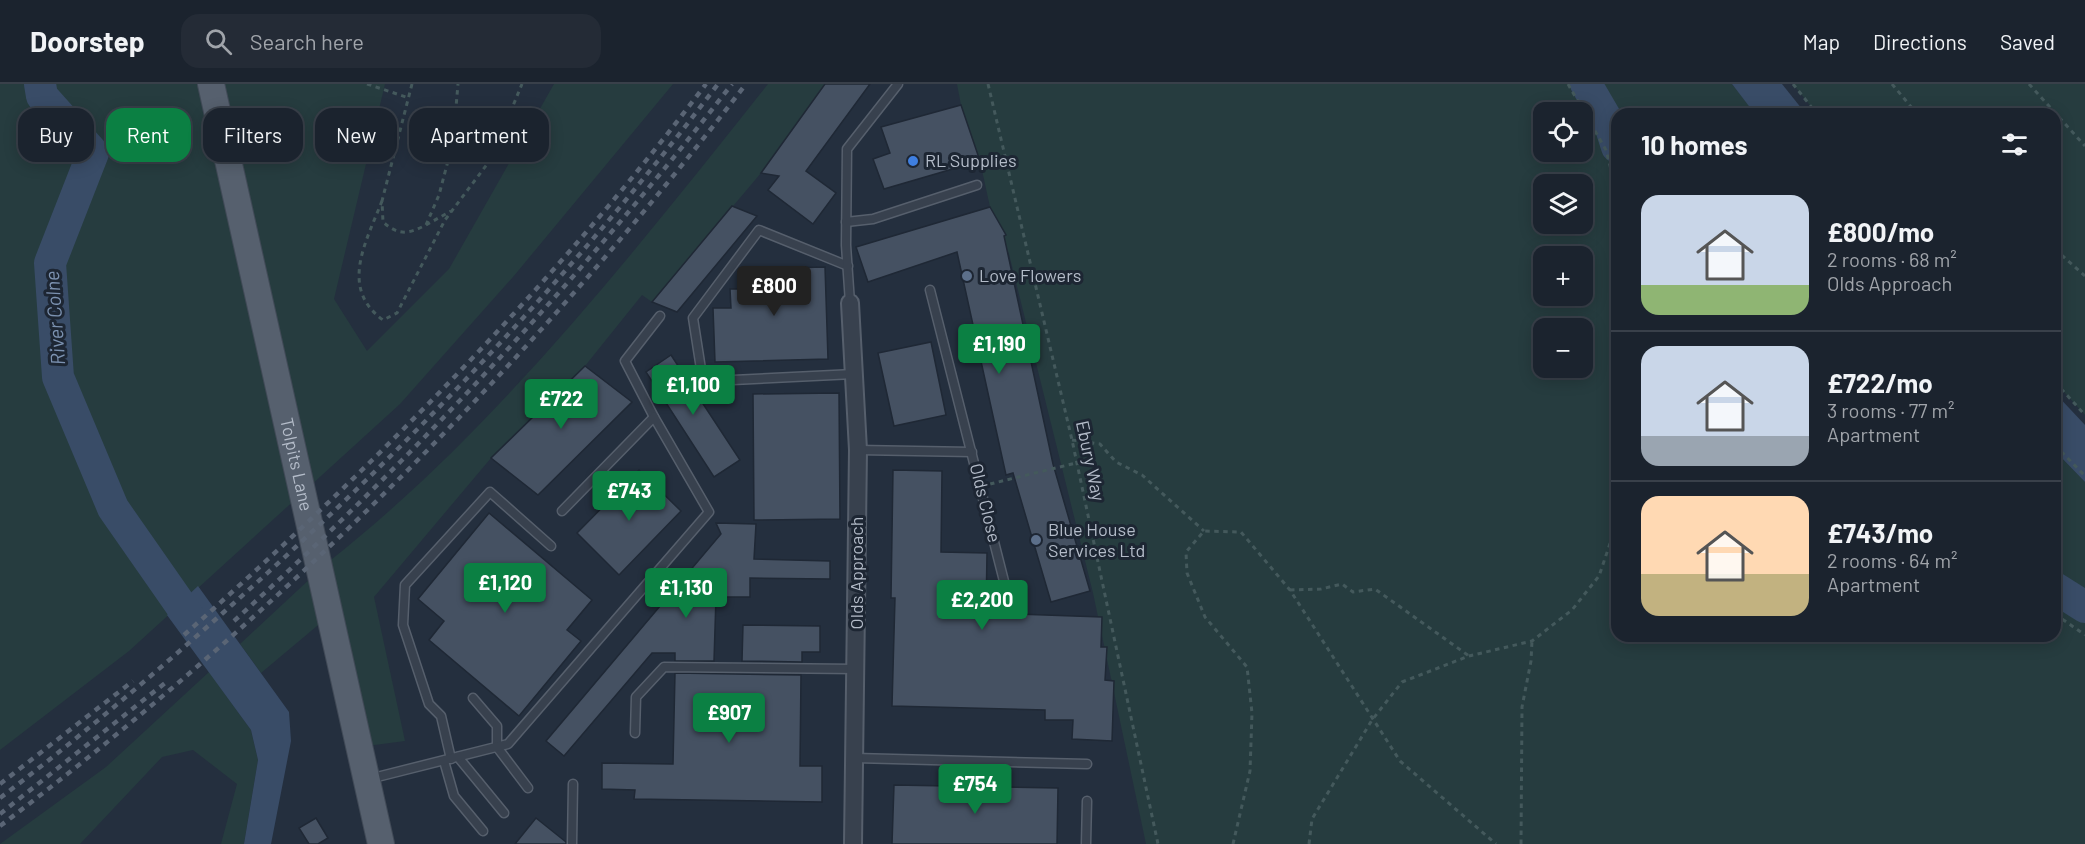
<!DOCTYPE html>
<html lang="en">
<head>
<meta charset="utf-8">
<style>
	body { margin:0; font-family:Barlow,sans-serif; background:#242b36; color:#f1f3f6; height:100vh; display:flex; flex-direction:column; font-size:22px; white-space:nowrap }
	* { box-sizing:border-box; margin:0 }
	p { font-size:20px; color:#a0a4aa }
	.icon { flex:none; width:33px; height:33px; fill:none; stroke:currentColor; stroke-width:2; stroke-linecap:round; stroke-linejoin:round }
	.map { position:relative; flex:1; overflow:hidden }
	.details { position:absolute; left:1611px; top:24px; width:450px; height:534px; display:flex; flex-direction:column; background:#1b232e; border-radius:18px; box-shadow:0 3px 15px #0003,0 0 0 2px #39404a }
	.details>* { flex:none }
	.top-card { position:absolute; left:18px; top:24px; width:570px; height:54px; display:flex; gap:12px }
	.tools { position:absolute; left:1533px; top:18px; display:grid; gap:12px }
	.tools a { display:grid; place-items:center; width:60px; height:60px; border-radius:12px; background:#1b232e; box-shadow:0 3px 15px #0003,0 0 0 2px #39404a; font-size:30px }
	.price { position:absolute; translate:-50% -51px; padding:0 14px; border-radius:6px; background:#0b8043; color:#fff; font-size:20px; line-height:39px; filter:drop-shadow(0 2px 3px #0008) }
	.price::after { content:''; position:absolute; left:50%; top:36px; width:18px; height:14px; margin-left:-9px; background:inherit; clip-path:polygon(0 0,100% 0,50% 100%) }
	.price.active { background:#222; color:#fff }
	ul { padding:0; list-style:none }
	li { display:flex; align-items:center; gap:18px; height:150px; padding:0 30px }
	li+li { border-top:2px solid #39404a }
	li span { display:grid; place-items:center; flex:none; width:168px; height:120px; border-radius:18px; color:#555 }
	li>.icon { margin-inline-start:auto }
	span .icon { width:72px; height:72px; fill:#fffc; stroke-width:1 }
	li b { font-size:26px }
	h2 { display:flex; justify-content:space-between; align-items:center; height:72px; padding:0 30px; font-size:26px }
	.chip { padding:0 21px; border-radius:18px; background:#1b232e; box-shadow:0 3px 15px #0003,0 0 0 2px #39404a; font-size:21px; line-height:54px }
	.chip.active { background:#0b8043; color:#fff }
	header { display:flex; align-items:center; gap:36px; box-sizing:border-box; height:84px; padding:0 30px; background:#1b232e; border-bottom:2px solid #39404a }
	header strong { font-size:28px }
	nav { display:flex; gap:33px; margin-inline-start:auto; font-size:21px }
	.search { width:420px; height:54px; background:#242b36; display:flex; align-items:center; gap:15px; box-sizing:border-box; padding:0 21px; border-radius:18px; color:#a0a4aa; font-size:22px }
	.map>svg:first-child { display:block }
</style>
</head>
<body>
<header>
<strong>Doorstep</strong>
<div class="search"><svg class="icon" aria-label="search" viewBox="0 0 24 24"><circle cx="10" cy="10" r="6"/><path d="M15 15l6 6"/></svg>Search here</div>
<nav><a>Map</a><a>Directions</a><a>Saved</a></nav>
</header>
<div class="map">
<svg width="2085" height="760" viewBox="0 0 2085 760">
	<rect width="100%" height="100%" fill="#242f3e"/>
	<g fill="#263c3f" fill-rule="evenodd">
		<path d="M0,0h385l-51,215 33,52 82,-82 105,-185h119l-160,193 -113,127 -271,247 -129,99z"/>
		<path d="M768,0h58l-65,89 -109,129 -10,-7 -57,71 -94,92 -117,139 31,144 -38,5 -40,-183c168,-132 309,-313 441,-479z"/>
		<path d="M957,0h775l24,30h-139v522h438v-185l30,31v362h-939l-53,-251 -84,-339 -19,-47 -10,-46 -19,-56zM1544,28h38v40h-38zM1544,100h38v40h-38zM1544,172h38v40h-38zM1544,244h38v40h-38z"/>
		<path d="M1793,0h292v331l-30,-33v-268h-238z"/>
		<path d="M313,492l10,45 -62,52 -21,-29z"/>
		<path d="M209,588l42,58 7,30 -14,84h-23l16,-60 -44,-34 -31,7 -82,87h-80l106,-77z"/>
	</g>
	<g fill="#394c67">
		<path d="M1732,0h50l24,30h-51z"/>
		<path d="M2055,309l30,32v57l-30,-31z"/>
		<path d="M198,502l91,126 2,29 -20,103h-27l14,-84 -7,-30 -84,-115z"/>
	</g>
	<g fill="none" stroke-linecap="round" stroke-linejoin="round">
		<g stroke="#394c67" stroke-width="32">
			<path d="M40,0l2,12 51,57 -43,110 8,114 55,131 76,109"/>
			<path d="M1586,0l24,41 7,22"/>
			<path d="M2055,504l30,19"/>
		</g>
	</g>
	<g fill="#455162" stroke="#1f2835" stroke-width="1.5">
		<path d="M825,0h45l-64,87 30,22 -23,31 -45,-34 11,-14 -18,-3z"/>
		<path d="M961,21l19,56 -96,28 -11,-30 17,-6 -9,-26z"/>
		<path d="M732,122l25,10 -80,96 -25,-10z"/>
		<path d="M990,123l16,28 -2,1 49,228 37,127 -39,11 -38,-129 -7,2 -49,-223 -89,30 -12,-35z"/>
		<path d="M825,183l3,92 -113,3 -2,-54h18l-1,-19h14l-1,-20z"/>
		<path d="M931,258l15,73 -52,11 -16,-73z"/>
		<path d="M671,271l69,105 -26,17 -68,-105z"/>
		<path d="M585,282l47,36 -94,93 -47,-37z"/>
		<path d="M839,309l1,126 -86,1 -1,-126z"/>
		<path d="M639,386l42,41 -62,64 -42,-42z"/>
		<path d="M893,386l49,1 -1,81 46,1 -1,60 116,4 -1,30h6l-2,33 9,1 -2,60 -40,-2 1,-19h-28v-10l-153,-4 3,-108h-4z"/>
		<path d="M489,429l103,87 -25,30 14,11 -62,75 -90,-76 15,-19 -26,-22z"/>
		<path d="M716,439l40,1 -2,35 76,2v18l-80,-1v19h-34l-2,64h-39v-8h-23l-88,103 -18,-15 175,-207z"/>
		<path d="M743,541l77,1v26h-18v10l-60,-1z"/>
		<path d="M675,589l126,2 -1,91h22v36l-188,-3 1,-9 -33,-1v-26l71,1z"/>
		<path d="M894,701l164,3 -1,56h-165z"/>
		<path d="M316,734l12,20 -10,6h-9l-10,-16z"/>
		<path d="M536,734l30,24v2h-51z"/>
	</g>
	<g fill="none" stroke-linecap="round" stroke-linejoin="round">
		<g stroke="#565f6c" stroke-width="11">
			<g id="service">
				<path d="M846,138l27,-3 104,-34"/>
				<path d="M848,182l-89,-36 -66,88 8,51 11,12 142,-7"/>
				<path d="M930,206l76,299"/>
				<path d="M850,219l-4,-58 1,-96 51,-65"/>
				<path d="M654,333l-29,-56 35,-45"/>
				<path d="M858,366l114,2"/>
				<path d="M473,614l24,28v21l31,41"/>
				<path d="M635,649l1,-36 28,-30 192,2"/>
				<path d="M458,673l46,56"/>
				<path d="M855,674l232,6"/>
				<path d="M451,675l-10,-43 -12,-12 -26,-79 2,-40 85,-93 61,54"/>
				<path d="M444,677l10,35 29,35"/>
				<path d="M369,695l139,-35 201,-232 -55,-95 -92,94"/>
				<path d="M572,760l1,-60"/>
				<path d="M1086,760l1,-43"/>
			</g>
		</g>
		<g stroke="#565f6c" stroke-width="20">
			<path id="minor" d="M850,219l8,147 -5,394"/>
		</g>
		<g stroke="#414a57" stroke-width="28">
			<g id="primary">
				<path id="s1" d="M211,0l170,760"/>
			</g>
		</g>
		<g stroke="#44595c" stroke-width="3" stroke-dasharray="4.5 4.5" stroke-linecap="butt">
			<path d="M367,0l42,14"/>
			<path d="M412,0l-30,117 1,21c16,14 25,12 43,3l13,-30 14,-53 5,-58"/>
			<path d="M988,0l84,356 86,404"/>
			<path d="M1568,0l38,66 11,43"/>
			<path d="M1793,0l24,30"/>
			<path d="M1892,0l25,30"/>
			<path d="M2029,0l56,62"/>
			<path d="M382,117c-16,41 -43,87 1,119l14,-7 48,-93 46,-61 31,-75"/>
			<path d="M426,141l25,-14"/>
			<path d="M2055,165l30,27"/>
			<path d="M2055,298l30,33"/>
			<path d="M1072,356l28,4 16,18 26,13 62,56"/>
			<path d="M2055,361l30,31"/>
			<path d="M990,400l86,-21"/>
			<path d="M1290,506l31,-1 21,-5 11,8 22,-3 94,67"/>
			<path d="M2055,530l30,21"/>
			<path d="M1233,760l17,-73 2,-58 -5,-46 -42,-50 -18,-44 -1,-21 18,-21 37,1 49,58 110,171 96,83"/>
			<path d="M1309,760l3,-25 60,-99 30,-38 67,-26 63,-15 40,-31 27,-34 18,-53"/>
			<path d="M1521,760l1,-137 9,-46 1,-20"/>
		</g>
		<use href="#service" stroke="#38414e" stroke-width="8"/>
		<use href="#minor" stroke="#38414e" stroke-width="16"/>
		<use href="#primary" stroke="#56606e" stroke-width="26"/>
		<g stroke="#5a6575" stroke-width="4.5" stroke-dasharray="6 6" stroke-linecap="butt">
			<path d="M234,537c181,-164 348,-344 498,-537"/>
			<path d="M184,551c190,-168 369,-349 522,-551"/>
			<path d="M0,700l133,-103"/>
			<path d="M0,714c75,-57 146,-117 216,-179 184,-162 354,-340 502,-535"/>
			<path d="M0,730l165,-131"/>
			<path d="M0,742c281,-212 532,-464 746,-742"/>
		</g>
	</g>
	<circle fill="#3f7fe0" stroke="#1d2633" stroke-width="2" cx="913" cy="77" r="6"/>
	<g fill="#5c6f8a" stroke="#1d2633" stroke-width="2">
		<circle cx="967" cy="192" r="6"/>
		<circle cx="1036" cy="456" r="6"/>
	</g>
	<g text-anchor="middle" stroke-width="6" stroke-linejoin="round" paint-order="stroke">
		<g font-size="18" fill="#b4bcc9" stroke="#1d2633" text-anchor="start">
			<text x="925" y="83">RL Supplies</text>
			<text x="979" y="198">Love Flowers</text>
			<text x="1048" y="452">Blue House<tspan x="1048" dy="21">Services Ltd</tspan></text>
		</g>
		<g font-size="18" fill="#b4bcc9" stroke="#1d2633">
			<text transform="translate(1090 377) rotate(78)" y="6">Ebury Way</text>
			<text dy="6" stroke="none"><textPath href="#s1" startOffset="390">Tolpits Lane</textPath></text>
			<text transform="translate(985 419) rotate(76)" y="6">Olds Close</text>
			<text transform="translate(857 489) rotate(-90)" y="6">Olds Approach</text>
		</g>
		<g font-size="20" font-style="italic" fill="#7c92b1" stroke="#1d2633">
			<text transform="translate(55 234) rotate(-94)" y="7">River Colne</text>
		</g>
	</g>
</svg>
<div class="tools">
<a><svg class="icon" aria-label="locate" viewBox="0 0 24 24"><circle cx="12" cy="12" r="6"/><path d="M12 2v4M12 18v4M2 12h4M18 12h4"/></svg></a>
<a><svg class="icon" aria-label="layers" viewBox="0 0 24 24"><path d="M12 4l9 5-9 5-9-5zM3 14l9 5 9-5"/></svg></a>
<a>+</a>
<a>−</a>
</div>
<b class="price active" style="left:774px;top:233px">£800</b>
<b class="price" style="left:999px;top:291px">£1,190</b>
<b class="price" style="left:693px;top:332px">£1,100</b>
<b class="price" style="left:561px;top:346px">£722</b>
<b class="price" style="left:629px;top:438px">£743</b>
<b class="price" style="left:505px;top:530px">£1,120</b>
<b class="price" style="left:686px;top:535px">£1,130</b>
<b class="price" style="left:982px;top:547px">£2,200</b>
<b class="price" style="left:729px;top:660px">£907</b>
<b class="price" style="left:975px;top:731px">£754</b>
<div class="top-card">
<a class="chip">Buy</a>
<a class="chip active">Rent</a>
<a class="chip">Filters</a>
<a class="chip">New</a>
<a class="chip">Apartment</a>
</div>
<section class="details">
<h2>10 homes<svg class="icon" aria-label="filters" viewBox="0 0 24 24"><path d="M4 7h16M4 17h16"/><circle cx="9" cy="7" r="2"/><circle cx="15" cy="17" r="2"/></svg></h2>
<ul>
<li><span style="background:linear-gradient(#c9d6e8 75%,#8fb573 0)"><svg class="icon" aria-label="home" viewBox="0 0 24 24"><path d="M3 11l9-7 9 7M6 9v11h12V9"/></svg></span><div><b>£800/mo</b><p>2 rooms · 68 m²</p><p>Olds Approach</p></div></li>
<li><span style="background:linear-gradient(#c9d6e8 75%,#9aa5b1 0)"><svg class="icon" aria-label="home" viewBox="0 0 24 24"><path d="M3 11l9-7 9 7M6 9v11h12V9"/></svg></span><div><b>£722/mo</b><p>3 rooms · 77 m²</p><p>Apartment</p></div></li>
<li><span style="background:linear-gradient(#ffd9b3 65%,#c2b280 0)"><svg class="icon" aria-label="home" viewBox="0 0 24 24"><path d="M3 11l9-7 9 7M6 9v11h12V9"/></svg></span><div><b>£743/mo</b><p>2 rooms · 64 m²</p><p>Apartment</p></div></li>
</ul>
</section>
</div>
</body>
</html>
